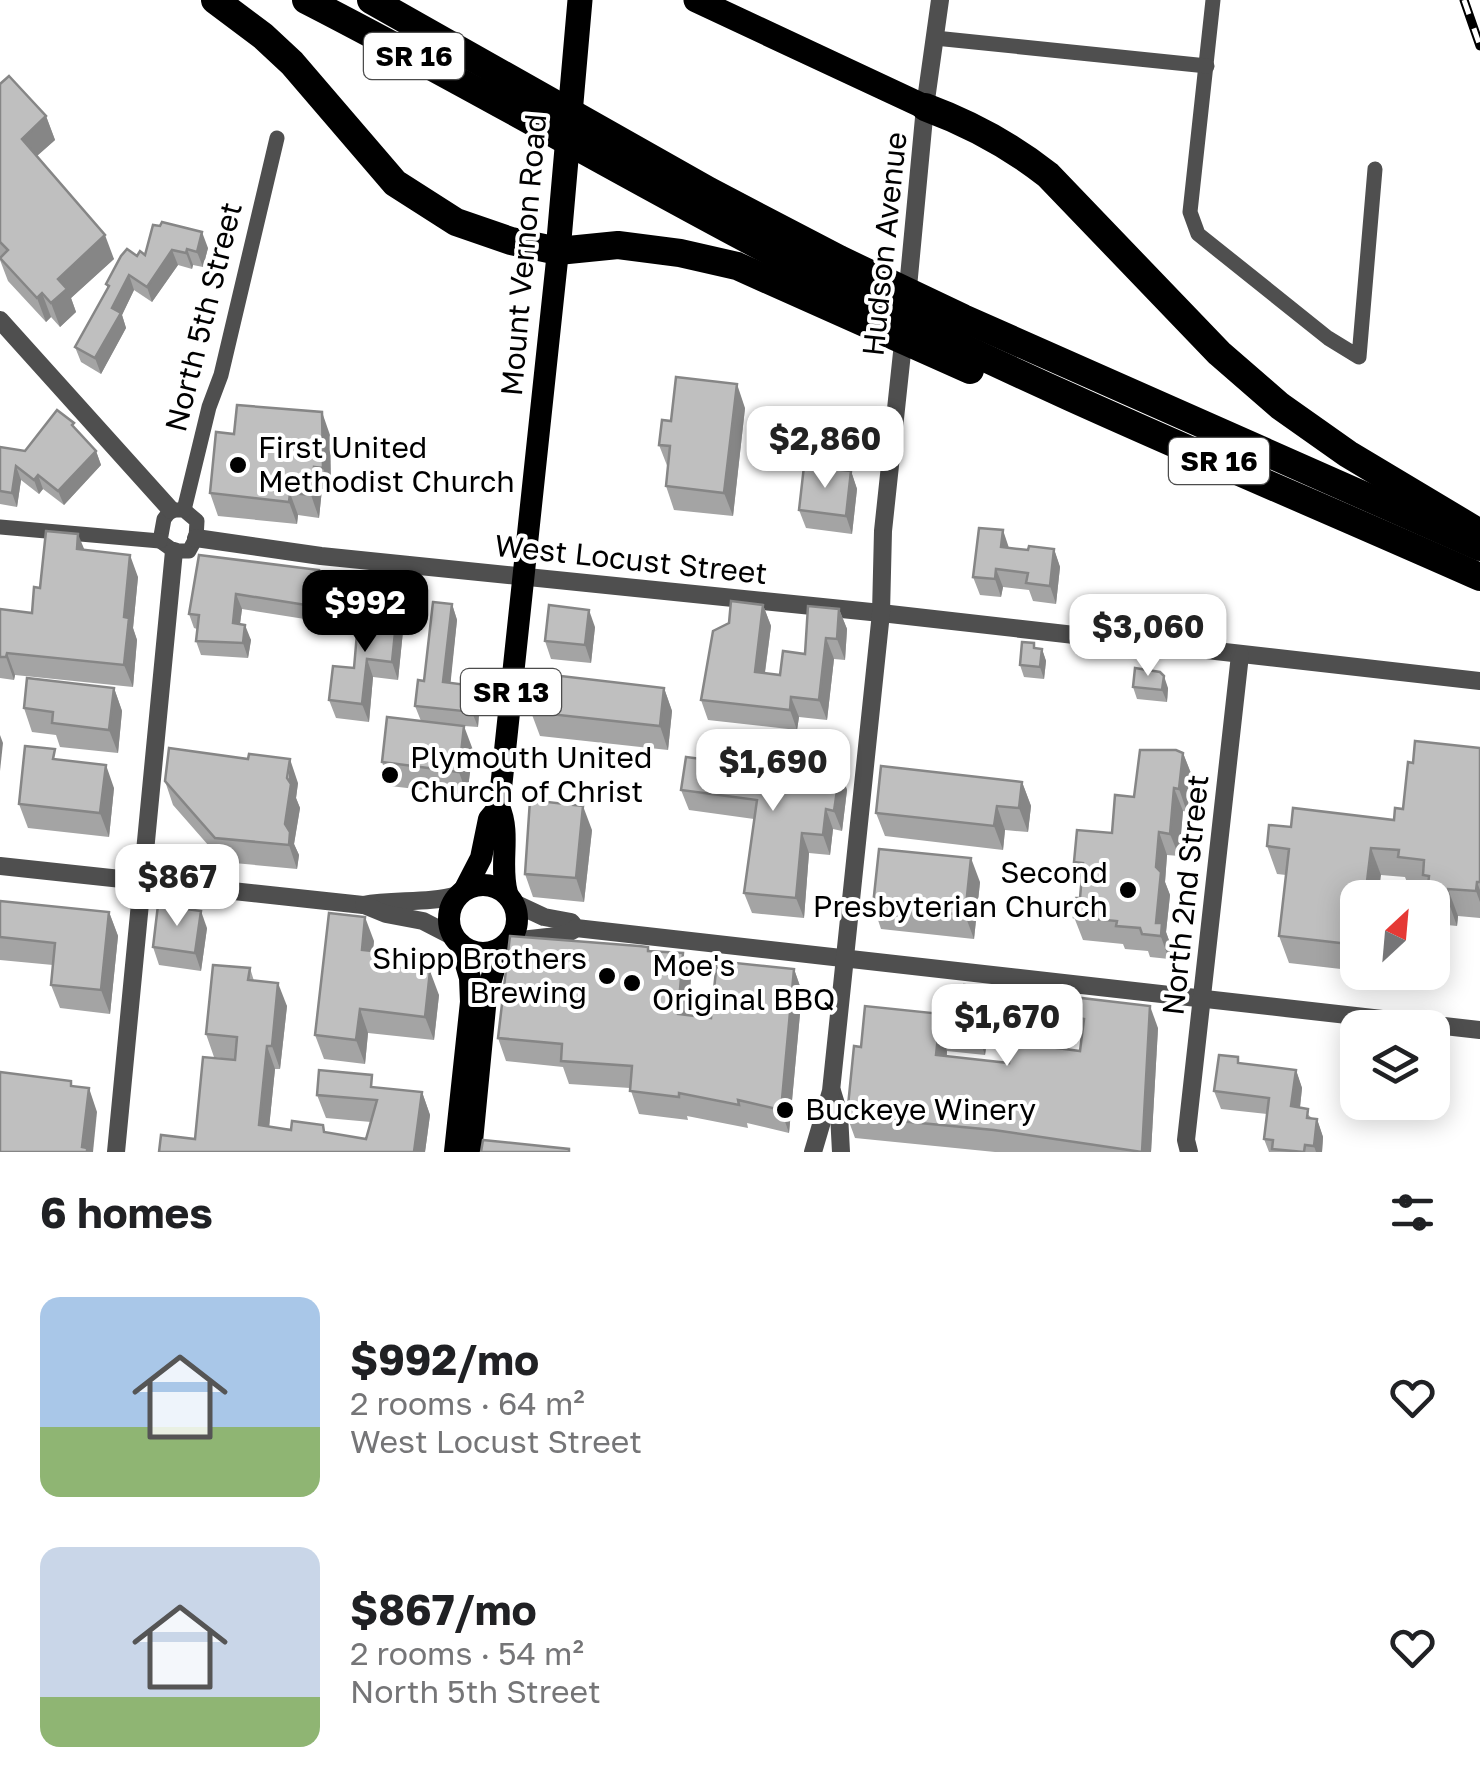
<!DOCTYPE html>
<html lang="en">
<head>
<meta charset="utf-8">
<style>
	body { margin:0; font-family:"Golos Text",sans-serif; background:#f6f6f6; color:#202124; height:100vh; display:flex; flex-direction:column; font-size:38px; white-space:nowrap }
	* { box-sizing:border-box; margin:0 }
	p { font-size:32px; color:#757577 }
	.icon { flex:none; width:55px; height:55px; fill:none; stroke:currentColor; stroke-width:2; stroke-linecap:round; stroke-linejoin:round }
	.map { position:relative; height:1152px; overflow:hidden }
	.sheet { display:flex; flex-direction:column; background:#fff; flex:1 }
	.sheet>* { flex:none }
	.needle { width:65px; rotate:26deg }
	.tools { position:absolute; left:1340px; top:880px; display:grid; gap:20px }
	.tools a { display:grid; place-items:center; width:110px; height:110px; border-radius:20px; background:#fff; box-shadow:0 5px 25px #0003; font-size:50px }
	.price { position:absolute; translate:-50% -85px; padding:0 22px; border-radius:20px; background:#fff; color:#222; font-size:32px; line-height:65px; filter:drop-shadow(0 2px 5px #0008) }
	.price::after { content:''; position:absolute; left:50%; top:60px; width:30px; height:22px; margin-left:-15px; background:inherit; clip-path:polygon(0 0,100% 0,50% 100%) }
	.price.current { background:#000; color:#fff }
	ul { padding:0; list-style:none }
	li { display:flex; align-items:center; gap:30px; height:250px; padding:0 40px }
	li span { display:grid; place-items:center; flex:none; width:280px; height:200px; border-radius:20px; color:#555 }
	li>.icon { margin-inline-start:auto }
	span .icon { width:120px; height:120px; fill:#fffc; stroke-width:1 }
	li b { font-size:42px }
	h2 { display:flex; justify-content:space-between; align-items:center; height:120px; padding:0 40px; font-size:42px }
	.map>svg:first-child { display:block }
</style>
</head>
<body>
<div class="map">
<svg width="1480" height="1152" viewBox="0 0 1480 1152">
	<rect width="100%" height="100%" fill="#fff"/>
	<g fill="none" stroke-linecap="round" stroke-linejoin="round">
		<g stroke="#4f4f4f" stroke-width="15">
			<path d="M1213,0l-23,212 8,22 130,104 31,19 16,-188"/>
			<path d="M935,38l272,28"/>
			<path d="M171,510h13l13,11 -1,17 -7,13h-15l-14,-10 4,-22z"/>
			<path d="M184,510l25,-103 12,-32 56,-237"/>
			<path d="M0,527l160,14"/>
		</g>
		<g stroke="#4f4f4f" stroke-width="18">
			<path d="M907,298l18,-191 15,-107"/>
			<path d="M0,320l171,190"/>
			<path d="M196,538l125,18 560,57 599,68"/>
			<path d="M0,866l363,39c32,-6 64,-1 95,-10"/>
			<path d="M514,903l30,14 27,5 5,6 904,102"/>
			<path d="M364,905l22,9 37,7 31,16"/>
			<path d="M508,943c22,-8 53,-2 68,-15"/>
			<path d="M832,1091l7,23 2,38"/>
			<path d="M116,1152l58,-601"/>
			<path d="M813,1152l18,-61 50,-478 2,-82 21,-197"/>
			<path d="M1189,1152l-3,-12 54,-485"/>
		</g>
		<g stroke="#000" stroke-width="22">
			<circle cx="483" cy="919" r="34"/>
			<path d="M465,889l16,-31 8,-39 10,-12"/>
			<path d="M507,893c-8,-29 4,-59 -8,-86l59,-556"/>
			<path d="M455,1152l16,-150 -1,-24 -10,-34"/>
			<path d="M471,1152l15,-155 14,-48"/>
		</g>
		<g stroke="#000" stroke-width="25">
			<path d="M696,0l229,107"/>
			<path d="M558,251l22,-251"/>
		</g>
		<g stroke="#000" stroke-width="28">
			<path d="M215,0l48,36 29,27 103,120 61,39 55,19 47,10 60,-6 62,8 57,13 233,104"/>
			<path d="M306,0c180,92 353,196 533,287 209,106 427,195 641,290"/>
			<path d="M371,0l338,191 130,68 124,59 517,229"/>
			<path d="M925,107c46,17 85,38 123,68l171,178 61,53 68,48 127,76"/>
		</g>
		<g stroke="#000" stroke-width="9">
			<path id="rail" d="M1464,0l16,46"/>
		</g>
		<use href="#rail" stroke="#fff" stroke-width="5" stroke-dasharray="15" stroke-linecap="butt"/>
	</g>
	<g fill="#a4a4a4" fill-rule="evenodd">
		<path d="M0,84l46,32 9,24 -18,16 77,103 -43,39 5,14 -16,15 -9,-10 -5,5 -38,-41 -8,-21z"/>
		<path d="M153,225l55,23 -5,19 -10,-2 -1,4 -14,-4 -26,37 -18,-12 -12,25 4,13 -25,46 -20,-12 -6,-15 33,-58 -2,-5 31,-28 8,-1z"/>
		<path d="M745,408l-12,108 -59,-6 -8,-24 2,-18 -9,-23 12,-24z"/>
		<path d="M77,430l19,21 5,14 -37,40 -21,-16 -4,5 -18,-14 -4,27 -17,-3v-57l25,4z"/>
		<path d="M234,434l96,1 1,55 -9,-1 -3,29 -21,-3 -1,9 -79,-8 -8,-23z"/>
		<path d="M851,471l6,18 -5,45 -46,-6 -7,-18z"/>
		<path d="M1054,549l6,18 -4,37 -23,-3 -4,-11 -26,-3 -2,10 -21,-2 -7,-18 55,-27z"/>
		<path d="M84,550l54,27 -5,51 4,12 -4,47 -118,-12 -1,5 -14,-2v-69l32,4 8,-25z"/>
		<path d="M199,555l120,15 8,26 -2,19 -13,-1 -1,6 -69,-11 -2,15 11,16 -3,18 -47,-3 -5,-14 1,-12 -3,-1 -5,-14z"/>
		<path d="M452,604l5,16 -7,63 25,3 5,15 -2,26 -28,-2 23,25 -6,45 -77,-9 -8,-24 39,-41 -6,-15z"/>
		<path d="M763,605l8,21 -6,47 15,2 25,-21 34,-45 8,20 -2,31 -11,-1 -7,61 -28,-3 -2,13 -89,-10 -7,-20z"/>
		<path d="M397,613l6,18 -5,49 -25,-3 -4,45 -33,-4 -7,-18z"/>
		<path d="M595,627l-4,36 -40,-4 -6,-18z"/>
		<path d="M1036,648l6,1 4,12 -2,18 -20,-2 -4,-12z"/>
		<path d="M1133,687l35,1 -1,14 -30,-3z"/>
		<path d="M114,688l8,23 -4,42 -58,-6 -4,-12 -24,-3 -8,-24z"/>
		<path d="M664,688l8,23 -4,39 -128,-14 -9,-24z"/>
		<path d="M1480,748v170l-22,-2 -1,10 -20,-2 -5,-12v-14l-5,-2v-9l-19,-2 -3,-8 -24,-2 -23,23v73l-69,-8 -10,-27 7,-61 -9,-1 -10,-28 24,-19 103,-7 9,-11 10,-46z"/>
		<path d="M1183,753l9,23 -5,36 -4,-1 -4,45 -12,-1 -2,27 5,13 -4,37 5,14 -2,13 -19,-2 -2,-6 -23,-2 -2,-5 -40,-4 -9,-23 6,-19 2,-16 -8,-20 38,-29 22,-36z"/>
		<path d="M58,759l56,29 -5,49 -81,-9 -9,-24z"/>
		<path d="M702,759l3,8 41,6 94,-3 7,20 -5,41 -9,-2 -3,26 -21,-2 -5,65 -52,-5 -8,-20 10,-74 -65,-9 -8,-20z"/>
		<path d="M165,781l133,2 -2,15 4,10 -6,36 5,11 -2,14 -74,-7 -50,-57z"/>
		<path d="M1022,782l9,24 -3,26 -23,-2 -2,20 -118,-14 -9,-23z"/>
		<path d="M592,830l-8,72 -51,-5 -8,-23z"/>
		<path d="M980,882l-6,57 -93,-10 -8,-24z"/>
		<path d="M0,901l109,11 9,24 -8,78 -50,-6 -9,-23 2,-20 -53,-5z"/>
		<path d="M207,928l-6,43 -42,-6 -6,-18z"/>
		<path d="M374,941l-1,10 18,2 5,15 43,27 -5,45 -66,-7 -3,31 -41,-5 -9,-24z"/>
		<path d="M648,947l2,4 41,25 -3,40 23,2 83,-49 8,23 -13,141 -42,-10 1,5 -61,-12 1,4 -49,-6 -9,-26 -61,-4 -6,-17 -57,-6 -8,-23z"/>
		<path d="M250,968l4,13 33,25 -7,63h-5l-6,58 57,5 40,7 5,-17 -45,-4 -9,-23 60,-7 45,4 8,23 -5,37h-266l36,-13 40,-79 -21,-3 -8,-23z"/>
		<path d="M1368,972h48l-1,11 -27,-4 -2,-4z"/>
		<path d="M964,985l100,31 -4,33 20,2 3,-22 -4,-11 79,10 -7,124h-156l-140,-14 -8,-22 14,-69 99,-31zM988,1033l25,3 -4,27 -62,-7v-5l38,4z"/>
		<path d="M1241,1063l55,7 6,18 -2,20 12,10 5,1 6,18 -1,15h-53l-5,-13 3,-25 -46,-5 -7,-18z"/>
	</g>
	<g fill="#868686">
		<path d="M46,116l9,24 -25,22 -8,-23z"/>
		<path d="M202,232l6,16 -5,19 -6,-15z"/>
		<path d="M105,235l9,24 -43,39 5,14 -16,15 -9,-24 7,-24z"/>
		<path d="M187,249l6,16 -1,4 -6,-16z"/>
		<path d="M172,250l6,15 -26,37 -5,-15z"/>
		<path d="M129,275l5,15 -12,25 4,13 -25,46 -6,-16 17,-50z"/>
		<path d="M42,293l9,24 -5,5 -9,-24z"/>
		<path d="M737,384l8,24 -12,108 -9,-23z"/>
		<path d="M322,412l8,23 1,55 -8,-22z"/>
		<path d="M96,451l5,14 -37,40 -6,-14z"/>
		<path d="M16,466l5,14 -4,27 -5,-14z"/>
		<path d="M314,467l8,22 -3,29 -8,-23z"/>
		<path d="M851,471l6,18 -5,45 -6,-18z"/>
		<path d="M38,475l5,14 -4,5 -5,-14z"/>
		<path d="M290,493l8,22 -1,9 -8,-22z"/>
		<path d="M1003,530l6,18 -8,-1z"/>
		<path d="M78,534l9,22 -10,-7z"/>
		<path d="M1054,549l6,18 -4,37 -6,-18z"/>
		<path d="M130,555l8,22 -5,51 4,12 -4,47 -9,-22v-48z"/>
		<path d="M996,569l7,18 -2,10 -6,-18z"/>
		<path d="M319,570l8,26 -2,19 -5,-14 -2,-20z"/>
		<path d="M236,594l6,15 -4,29 -5,-15z"/>
		<path d="M306,599l6,15 -1,6 -5,-15z"/>
		<path d="M452,604l5,16 -8,78 -6,-16z"/>
		<path d="M763,605l8,21 -9,67 -7,-21z"/>
		<path d="M839,609l8,20 -2,31 -8,-21z"/>
		<path d="M589,610l6,17 -4,36 -6,-18z"/>
		<path d="M397,613l6,18 -5,49 -6,-18z"/>
		<path d="M245,625l6,15 -3,18 -5,-15z"/>
		<path d="M826,638l8,21 -7,61 -8,-20z"/>
		<path d="M1042,649l4,12 -2,18 -4,-12z"/>
		<path d="M7,653l8,22 -1,5 -8,-23z"/>
		<path d="M367,659l6,18 -4,45 -7,-18z"/>
		<path d="M1164,676l4,12 -1,14 -5,-12z"/>
		<path d="M475,686l5,15 -2,26 -6,-15z"/>
		<path d="M114,688l8,23 -4,42 -9,-23z"/>
		<path d="M664,688l8,23 -4,39 -8,-24z"/>
		<path d="M791,697l8,20 -2,13 -7,-20z"/>
		<path d="M464,726l9,24 -6,45 -8,-23z"/>
		<path d="M0,735l3,8 -3,28z"/>
		<path d="M1183,753l9,23 -5,36 -8,-23z"/>
		<path d="M290,759l8,24 -2,15 4,10 -6,36 5,11 -2,14 -8,-24 -4,-21z"/>
		<path d="M106,765l8,23 -5,49 -9,-24z"/>
		<path d="M840,770l7,20 -5,41 -8,-20z"/>
		<path d="M1022,782l9,24 -3,26 -9,-24z"/>
		<path d="M1174,788l9,23 -4,45 -9,-22z"/>
		<path d="M583,806l9,24 -8,72 -8,-24z"/>
		<path d="M997,806l8,24 -2,20 -9,-24z"/>
		<path d="M826,809l7,20 -3,26 -7,-20z"/>
		<path d="M1159,832l8,23 -2,27 5,13 -4,37 5,14 -2,13 -13,-36v-56z"/>
		<path d="M802,833l7,20 -5,65 -8,-20z"/>
		<path d="M1371,848l10,27 -3,23h-13z"/>
		<path d="M971,858l9,24 -6,57 -9,-24z"/>
		<path d="M1477,882l3,8v12l-4,-11z"/>
		<path d="M1448,889l10,27 -1,10 -10,-28z"/>
		<path d="M201,911l6,17 -6,43 -6,-18z"/>
		<path d="M109,912l9,24 -8,78 -9,-24z"/>
		<path d="M365,917l9,24 -4,32 -8,-23z"/>
		<path d="M391,953l8,24 -10,-10z"/>
		<path d="M683,953l8,23 -4,61 -9,-23z"/>
		<path d="M794,969l8,23 -13,141 -8,-23z"/>
		<path d="M430,971l9,24 -5,45 -9,-23z"/>
		<path d="M278,983l9,23 -7,63 -8,-23z"/>
		<path d="M1056,994l8,22 -7,54 -8,-23z"/>
		<path d="M1150,1006l8,22 -7,124h-9z"/>
		<path d="M360,1009l8,24 -3,31 -9,-24z"/>
		<path d="M980,1010l8,23 -3,22 -8,-22z"/>
		<path d="M939,1028l8,23 -3,27 -8,-23z"/>
		<path d="M267,1046l8,23 -8,79 -8,-23z"/>
		<path d="M1296,1070l6,18 -4,36 -7,-18z"/>
		<path d="M89,1088l8,24 -4,40h-9l-2,-5z"/>
		<path d="M422,1092l8,23 -5,37h-11z"/>
		<path d="M1317,1119l6,18 -1,15h-6l-2,-6z"/>
	</g>
	<g fill="#bfbfbf" stroke="#868686" stroke-width="2.5" fill-rule="evenodd">
		<path d="M9,76l37,40 -24,23 83,96 -47,44 9,10 -16,14 -9,-10 -5,5 -37,-40 8,-8 -8,-8v-158z"/>
		<path d="M162,222l40,10 -5,20 -10,-3 -1,4 -14,-3 -25,37 -18,-12 -17,33 9,5 -26,45 -20,-11 34,-61 -3,-2 15,-28 6,-7 10,7 3,-5 5,4 8,-30 7,1z"/>
		<path d="M676,377l61,7 -13,109 -58,-7 4,-40 -11,-1 3,-25 9,1z"/>
		<path d="M237,405l85,7 1,56 -9,-1 -3,28 -21,-2 -1,9 -79,-9 6,-61 18,2z"/>
		<path d="M57,410l17,13 -2,2 24,26 -38,40 -20,-16 -4,5 -18,-14 -4,27 -12,-2v-44l25,4z"/>
		<path d="M804,466l47,5 -5,45 -47,-6z"/>
		<path d="M979,528l24,2 -2,17 27,3 1,-4 25,3 -4,37 -24,-3 2,-10 -32,-4 -1,10 -22,-2z"/>
		<path d="M46,531l32,3 -1,15 53,6 -6,62 5,1 -5,47 -117,-12 -1,4h-6v-48l32,4 2,-26 6,1z"/>
		<path d="M199,555l120,15 -1,11h4l-2,20 -14,-2v6l-70,-11 -3,29 12,2 -2,18 -47,-2 3,-26 -10,-1z"/>
		<path d="M731,601l32,4 -8,67 25,3 3,-24 22,3 3,-48 31,3 -2,30 -11,-1 -7,62 -28,-3 -1,13 -89,-10 12,-69 16,-8z"/>
		<path d="M433,602l19,2 -9,78 32,4 -3,26 -57,-6 3,-26 6,1z"/>
		<path d="M549,605l40,5 -4,35 -40,-4z"/>
		<path d="M359,610l38,3 -5,49 -25,-3 -5,45 -33,-4 4,-34 21,2z"/>
		<path d="M1022,642l12,1v5l8,1 -2,18 -20,-2z"/>
		<path d="M1135,668l25,4 4,4 -2,14 -29,-3z"/>
		<path d="M535,673l129,15 -4,38 -129,-14z"/>
		<path d="M27,678l87,10 -5,42 -57,-7 1,-11 -29,-4z"/>
		<path d="M387,717l77,9 -5,46 -77,-10z"/>
		<path d="M1415,741l65,7v134h-3l-1,9 -28,-2 -1,9 -20,-2 2,-20 -6,-1 1,-15 -26,-3 1,-7 -28,-2 -6,50h-7v47l-79,-9 10,-87 -22,-3 2,-21 22,2 2,-19 101,12 1,-12 8,1 5,-47 5,1z"/>
		<path d="M25,746l30,3 -2,10 53,6 -6,48 -81,-9z"/>
		<path d="M169,748l79,11 1,-5 41,5 -3,19 4,6 -6,40 5,8 -1,13 -74,-7 -50,-57z"/>
		<path d="M1140,750h36l7,3 -4,36 -5,-1 -4,46 -11,-2 -3,35 5,5 -5,51h6l-1,13 -19,-2 -2,-6 -24,-2 1,-5 -43,-4 2,-19h4l3,-35 -9,-1 3,-32 35,3 3,-38 19,2z"/>
		<path d="M686,757l16,2 -1,7 45,7 2,-15 92,12 -6,41 -8,-2 -3,26 -21,-2 -6,65 -52,-5 13,-93 -76,-10z"/>
		<path d="M881,766l141,16 -3,26 -22,-2 -3,20 -118,-13z"/>
		<path d="M530,800l53,6 -7,72 -51,-4z"/>
		<path d="M879,849l92,9 -6,57 -92,-10z"/>
		<path d="M0,901l109,11 -8,78 -50,-5 4,-42 -55,-6z"/>
		<path d="M158,905l43,6 -6,42 -42,-6z"/>
		<path d="M329,913l36,4 -3,33 29,3 -2,14 41,4 -5,46 -65,-8 -4,31 -41,-5z"/>
		<path d="M510,936l129,10 9,1v4l35,2 -5,61 33,4 6,-57 77,8 -13,141 -43,-10 1,5 -60,-12v4l-49,-6 2,-25 -71,-5 1,-17 -64,-6z"/>
		<path d="M213,965l37,3 -2,12 30,3 -6,63h-5l-8,79 32,5 1,-9 31,4 1,7 42,7 11,-39 -60,-5 2,-25 53,5 -1,12 51,5 -8,60h-255l2,-17 34,4 8,-82 32,3 2,-23 -31,-3z"/>
		<path d="M964,985l92,9 -7,53 31,4 4,-32 -5,-1 2,-20 69,8 -8,146 -148,-22 -147,-14 7,-70 7,1 4,-41 95,10zM980,1010l35,5 -6,48 -73,-8 3,-27 38,5z"/>
		<path d="M1219,1055l19,2v6l58,7 -5,36 17,3 -1,9 10,1 -3,27 -9,-1 -1,7 -32,-3 1,-9 -9,-1 5,-41 -55,-7z"/>
		<path d="M0,1072l71,9v5l18,2 -7,59 5,1v4h-87z"/>
		<path d="M483,1140l86,9v3h-88z"/>
	</g>
	<g fill="#000" stroke="#fff" stroke-width="4">
		<circle cx="238" cy="465" r="10"/>
		<circle cx="390" cy="775" r="10"/>
		<circle cx="1128" cy="890" r="10"/>
		<circle cx="607" cy="976" r="10"/>
		<circle cx="632" cy="983" r="10"/>
		<circle cx="785" cy="1110" r="10"/>
	</g>
	<g text-anchor="middle" stroke-width="8" stroke-linejoin="round" paint-order="stroke">
		<g fill="#fff" stroke="#4c4c4c" stroke-width="2.5">
			<rect x="364" y="33" width="100" height="46" rx="8"/>
			<rect x="1169" y="438" width="100" height="46" rx="8"/>
			<rect x="461" y="669" width="100" height="46" rx="8"/>
		</g>
		<g font-size="28" font-weight="bold" fill="#000">
			<text x="414" y="66">SR 16</text>
			<text x="1219" y="471">SR 16</text>
			<text x="511" y="702">SR 13</text>
		</g>
		<g font-size="30" fill="#000" stroke="#fff">
			<text transform="translate(885 244) rotate(-84)" y="10">Hudson Avenue</text>
			<text transform="translate(524 255) rotate(-85)" y="10">Mount Vernon Road</text>
			<text transform="translate(204 317) rotate(-76)" y="10">North 5th Street</text>
			<text transform="translate(631 560) rotate(6)" y="10">West Locust Street</text>
			<text transform="translate(1186 895) rotate(-84)" y="10">North 2nd Street</text>
		</g>
		<g font-size="30" fill="#000" stroke="#fff" text-anchor="start">
			<text x="258" y="458">First United<tspan x="258" dy="34">Methodist Church</tspan></text>
			<text x="410" y="768">Plymouth United<tspan x="410" dy="34">Church of Christ</tspan></text>
			<text x="1108" y="883" text-anchor="end">Second<tspan x="1108" dy="34">Presbyterian Church</tspan></text>
			<text x="587" y="969" text-anchor="end">Shipp Brothers<tspan x="587" dy="34">Brewing</tspan></text>
			<text x="652" y="976">Moe's<tspan x="652" dy="34">Original BBQ</tspan></text>
			<text x="805" y="1120">Buckeye Winery</text>
		</g>
	</g>
</svg>
<div class="tools">
<a><svg class="needle" viewBox="-14 -14 28 28"><path d="M0-13l5 13h-10z" fill="#e53935"/><path d="M0 13l5-13h-10z" fill="#757577"/></svg></a>
<a><svg class="icon" aria-label="layers" viewBox="0 0 24 24"><path d="M12 4l9 5-9 5-9-5zM3 14l9 5 9-5"/></svg></a>
</div>
<b class="price" style="left:825px;top:491px">$2,860</b>
<b class="price current" style="left:365px;top:655px">$992</b>
<b class="price" style="left:1148px;top:679px">$3,060</b>
<b class="price" style="left:773px;top:814px">$1,690</b>
<b class="price" style="left:177px;top:929px">$867</b>
<b class="price" style="left:1007px;top:1069px">$1,670</b>
</div>
<section class="sheet">
<h2>6 homes<svg class="icon" aria-label="filters" viewBox="0 0 24 24"><path d="M4 7h16M4 17h16"/><circle cx="9" cy="7" r="2"/><circle cx="15" cy="17" r="2"/></svg></h2>
<ul>
<li><span style="background:linear-gradient(#a9c7e8 65%,#8fb573 0)"><svg class="icon" aria-label="home" viewBox="0 0 24 24"><path d="M3 11l9-7 9 7M6 9v11h12V9"/></svg></span><div><b>$992/mo</b><p>2 rooms · 64 m²</p><p>West Locust Street</p></div><svg class="icon" aria-label="heart" viewBox="0 0 24 24"><path d="M12 20l-8-8c-3-5 5-10 8-4 3-6 11-1 8 4z"/></svg></li>
<li><span style="background:linear-gradient(#c9d6e8 75%,#8fb573 0)"><svg class="icon" aria-label="home" viewBox="0 0 24 24"><path d="M3 11l9-7 9 7M6 9v11h12V9"/></svg></span><div><b>$867/mo</b><p>2 rooms · 54 m²</p><p>North 5th Street</p></div><svg class="icon" aria-label="heart" viewBox="0 0 24 24"><path d="M12 20l-8-8c-3-5 5-10 8-4 3-6 11-1 8 4z"/></svg></li>
</ul>
</section>
</body>
</html>
